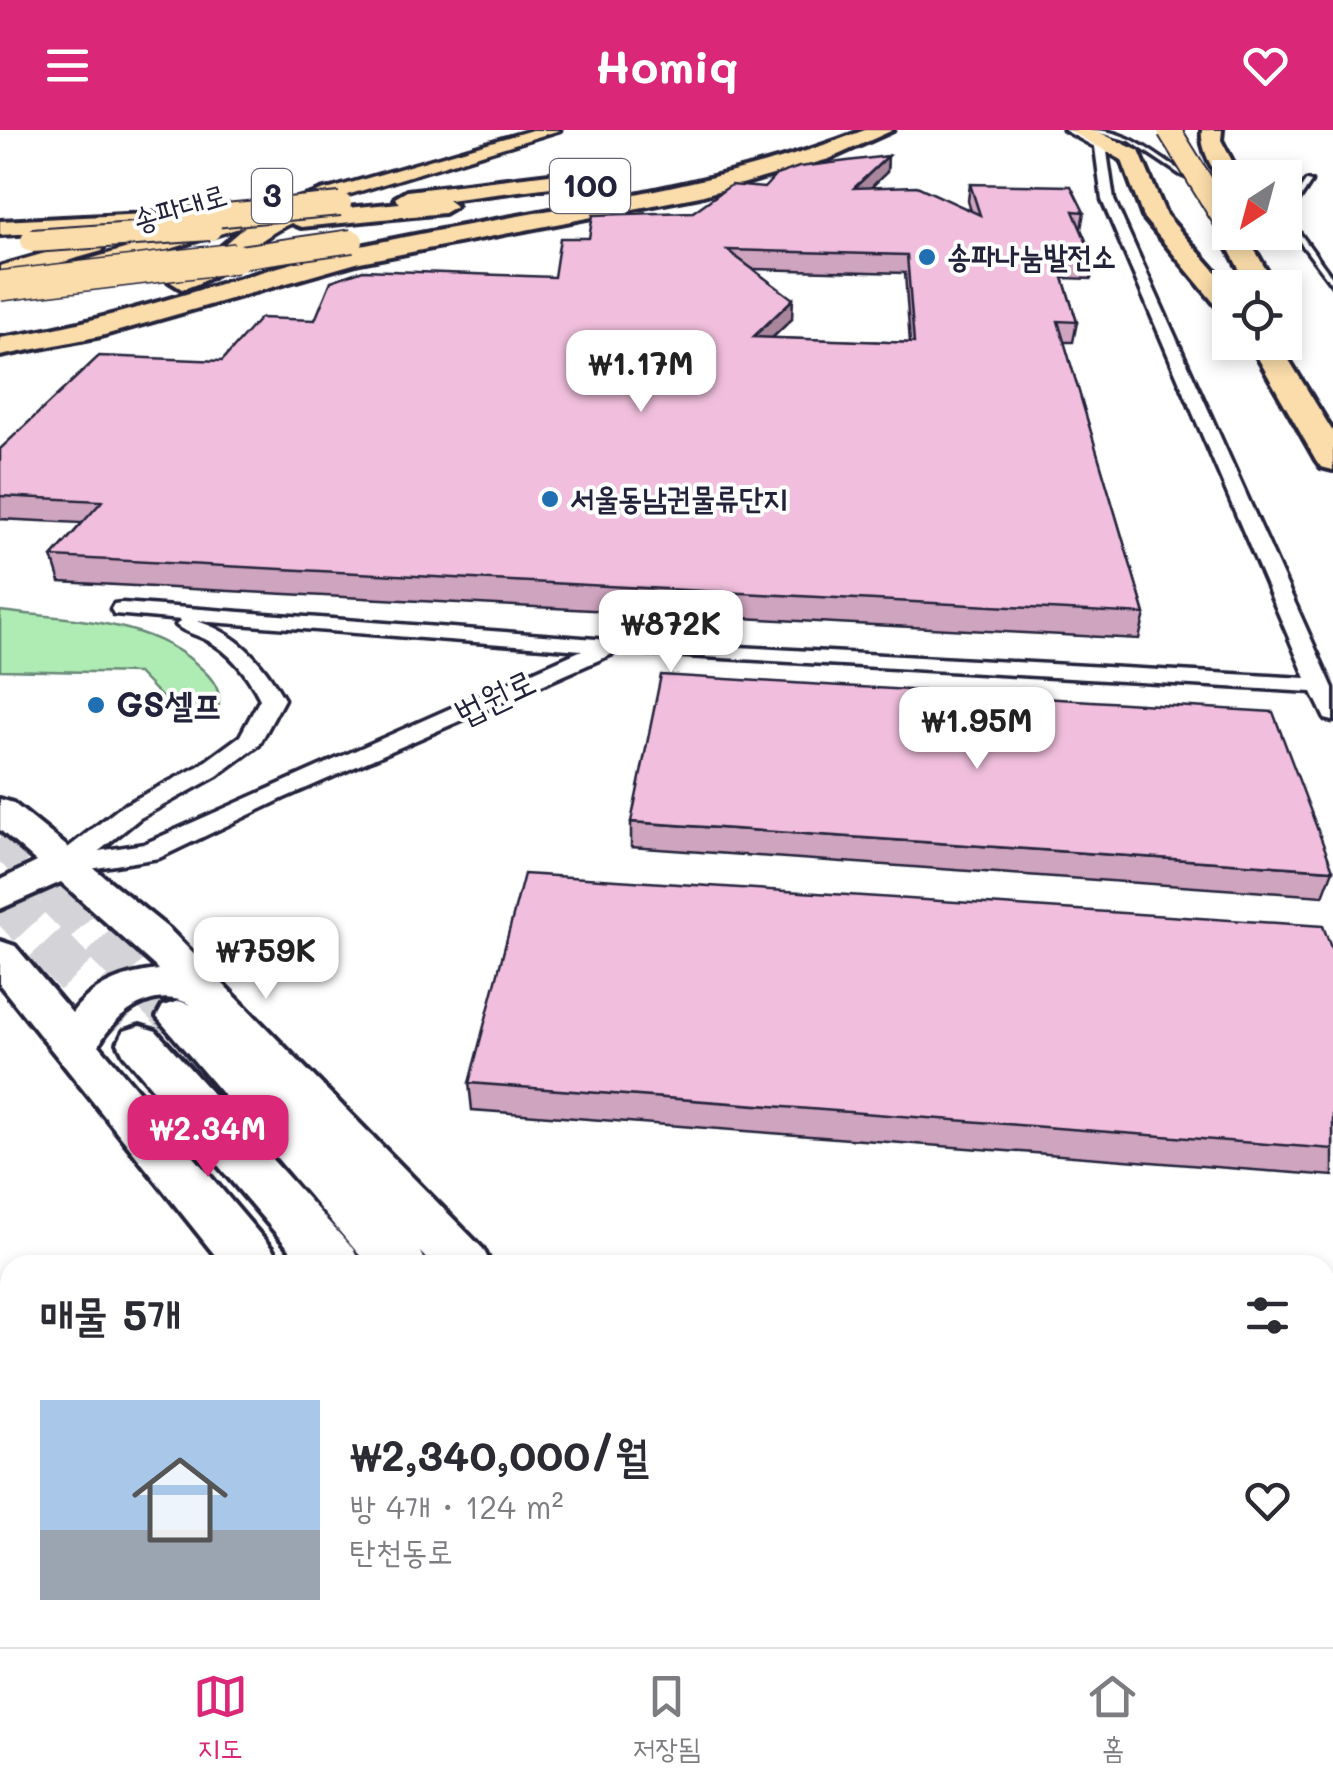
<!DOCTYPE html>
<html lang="ko">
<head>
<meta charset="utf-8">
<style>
	body { margin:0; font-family:Mali,"Poor Story",sans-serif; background:#f7f7f7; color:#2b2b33; height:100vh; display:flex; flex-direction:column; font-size:38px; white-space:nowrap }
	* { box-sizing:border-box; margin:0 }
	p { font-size:32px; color:#7c7c81 }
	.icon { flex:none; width:55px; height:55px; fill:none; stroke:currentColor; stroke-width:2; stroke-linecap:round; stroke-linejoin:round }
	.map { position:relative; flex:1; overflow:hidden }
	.side { position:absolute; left:0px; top:1125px; width:1335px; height:392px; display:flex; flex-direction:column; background:#fff; border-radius:30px 30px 0 0; box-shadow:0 5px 15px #0003 }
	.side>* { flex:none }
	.needle { width:65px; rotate:216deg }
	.tools { position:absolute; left:1212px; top:30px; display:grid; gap:20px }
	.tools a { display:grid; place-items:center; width:90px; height:90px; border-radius:0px; background:#fff; box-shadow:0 5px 15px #0003; font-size:50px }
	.price { position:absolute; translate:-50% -85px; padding:0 22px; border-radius:20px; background:#fff; color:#222; font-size:32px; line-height:65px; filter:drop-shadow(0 2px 5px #0008) }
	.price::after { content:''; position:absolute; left:50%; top:60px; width:30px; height:22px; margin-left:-15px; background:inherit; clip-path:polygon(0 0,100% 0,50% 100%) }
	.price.current { background:#db2777; color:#fff }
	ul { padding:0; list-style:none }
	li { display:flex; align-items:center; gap:30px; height:250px; padding:0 40px }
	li+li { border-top:2px solid #e1e1e2 }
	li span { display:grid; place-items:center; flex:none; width:280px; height:200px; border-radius:0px; color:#555 }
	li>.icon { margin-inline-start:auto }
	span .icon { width:120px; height:120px; fill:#fffc; stroke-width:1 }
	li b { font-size:42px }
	h2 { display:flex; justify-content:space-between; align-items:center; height:120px; padding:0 40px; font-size:42px }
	header { display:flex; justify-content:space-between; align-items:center; height:130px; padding:0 40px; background:#db2777; color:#fff; font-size:45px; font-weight:700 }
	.dock { display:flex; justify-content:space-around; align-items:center; height:140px; border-top:2px solid #e1e1e2; background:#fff; font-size:28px; color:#7c7c81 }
	.dock a { display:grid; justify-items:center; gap:5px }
	.dock .current { color:#db2777 }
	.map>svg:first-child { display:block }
</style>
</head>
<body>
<header><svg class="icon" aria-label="menu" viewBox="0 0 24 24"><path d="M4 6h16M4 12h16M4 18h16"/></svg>Homiq<svg class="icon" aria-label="heart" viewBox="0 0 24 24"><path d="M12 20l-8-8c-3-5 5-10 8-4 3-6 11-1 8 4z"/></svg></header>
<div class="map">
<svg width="1333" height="1517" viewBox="0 0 1333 1517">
	<rect width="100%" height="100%" fill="#fff"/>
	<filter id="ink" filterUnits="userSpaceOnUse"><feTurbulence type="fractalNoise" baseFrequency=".01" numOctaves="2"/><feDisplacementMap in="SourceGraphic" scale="20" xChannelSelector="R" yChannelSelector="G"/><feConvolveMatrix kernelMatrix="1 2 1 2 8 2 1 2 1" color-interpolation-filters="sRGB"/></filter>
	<g filter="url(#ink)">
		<path fill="#afecb3" stroke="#688777" stroke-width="2.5" d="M0,481c69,9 151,7 203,59 15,14 21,28 12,47l-33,1 -44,-45 -138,-3z"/>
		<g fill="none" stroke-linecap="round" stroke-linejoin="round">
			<g stroke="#6681a6" stroke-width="14">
				<path d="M0,1253l10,16"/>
				<path d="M161,1508l6,9"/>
			</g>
			<path stroke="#d3d3d8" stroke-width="36" stroke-dasharray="36 18" stroke-linecap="butt" d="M0,707l57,57"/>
			<g stroke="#d3d3d8" stroke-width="45" stroke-dasharray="45 22" stroke-linecap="butt">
				<path d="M54,761l125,126"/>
				<path d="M0,763l140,150"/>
			</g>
			<g stroke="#22223b" stroke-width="7">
				<g id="lane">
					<path d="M1089,0c42,0 62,24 96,43 14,7 30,12 45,19v4l-49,-21 -51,-34z"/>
					<path d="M1306,51l5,1 -23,35 45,62v7l-48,-64v-10z"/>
					<path d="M1325,1425l8,1v22l-8,-1z"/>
				</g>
			</g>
			<g stroke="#22223b" stroke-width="7">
				<path id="street" d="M1064,0h14l28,15 8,55 219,488v33l-8,-2 -13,-27 -695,-40 -333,146 -125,60 -94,15 -10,-3 -3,-6 4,-7 66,-51 77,-40 41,-30 20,-37c-13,-25 -29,-47 -55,-60 -10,-5 -21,-7 -29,-14l5,-5 -67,-6 -3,-5 3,-5 8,-1 487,37 697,38 -204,-478 -7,-53zM197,491l385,29 -438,194 -45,7 41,-33 77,-42 42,-31 25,-46c-21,-37 -45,-65 -87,-78z"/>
			</g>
			<g stroke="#22223b" stroke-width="8">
				<g id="secondary">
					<path d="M0,669l13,4 156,126 314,320 8,16h-59l-12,-13 6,13h-58l-211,-248 6,-11 16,-5 12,4c-35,-20 -76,8 -92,40l173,204 8,16h-57l-223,-280v-44l15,5 57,67c22,-29 51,-39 87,-43l-98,-88 -61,27v-29l37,-18 -37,-32z"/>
					<path d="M140,896l16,5 197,218 8,16h-58l-179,-210 -6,-12 6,-12z"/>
					<path d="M526,1508h68l4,9h-68z"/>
					<path d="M631,1508h137l4,9h-137z"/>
					<path d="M788,1508h69l4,9h-69z"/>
				</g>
			</g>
			<g stroke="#22223b" stroke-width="7">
				<g id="primary">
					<path d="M532,0h28l-488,149h-16l-3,-5 3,-5z"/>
					<path d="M94,109l11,7 -3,5 -102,29v-14z"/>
				</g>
			</g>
			<g stroke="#22223b" stroke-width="8">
				<g id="highway">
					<path d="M865,0h28l-64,29 -129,37 -340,66 -259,74 -101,20v-18c124,-18 239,-65 361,-92 169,-37 341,-52 504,-116z"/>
					<path d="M1068,0h26l45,21 27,64 64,73v24l-10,-2 -77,-93 -21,-57z"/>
					<path d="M1202,0h20l-1,10 20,38h-11v7c-16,-6 -30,-38 -28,-55z"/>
					<path d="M583,40l8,2 3,5 -3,5 -143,18 8,6 -12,7 -143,14 -10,-4c-40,18 -66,55 -109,66l-13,-8 39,-23 40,-34 73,-33 8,-2 12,7 -26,15 85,-8 -5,-5 12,-7z"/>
					<path d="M167,83l9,2 3,5 -3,5 -176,10v-14z"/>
					<path d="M1230,95v7h15l31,56h-27l-29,-56z"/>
					<path d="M1249,212h29l55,90v38l-12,-3 -5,-7z"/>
				</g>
			</g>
			<use href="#lane" fill="#fff" fill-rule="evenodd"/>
			<use href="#street" fill="#fff" fill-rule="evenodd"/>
			<use href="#secondary" fill="#fff" fill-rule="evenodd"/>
			<use href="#primary" fill="#fbddab" fill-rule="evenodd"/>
			<use href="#highway" fill="#fbddab" fill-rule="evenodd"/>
			<g stroke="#22223b" stroke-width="26" stroke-linecap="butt">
				<g id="highway-bridge-far1">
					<path d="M1169,0l61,99"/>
					<path d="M172,90l168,-16"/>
					<path d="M32,111l178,-12"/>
					<path d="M219,130l133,-19"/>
				</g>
			</g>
			<g stroke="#22223b" stroke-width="32" stroke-linecap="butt">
				<path id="highway-bridge" d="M0,156l236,-28"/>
			</g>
			<use href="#highway-bridge-far1" stroke="#fbddab" stroke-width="22"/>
			<use href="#highway-bridge" stroke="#fbddab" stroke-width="29"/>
		</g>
		<g fill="#cfa4be" stroke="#22223b" stroke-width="2.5" fill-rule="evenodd">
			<path d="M888,26l-1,16 -16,15 100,24 -3,-10 2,-17 114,28 -3,17 13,31 -3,19 -28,-1 14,44 -4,20h-9l81,272 -6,25 -1079,-57 -8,-25 30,-34 -82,-4v-70l222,-88 93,-41 239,-43 35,-39 104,-26 71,-24zM753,139l152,4 5,70 -138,-5 20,-19z"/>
			<path d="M631,692l702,48 -10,26 -692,-49z"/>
			<path d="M1333,823v223l-861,-66 -3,-27z"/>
		</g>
		<g fill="#a9869b" stroke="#22223b" stroke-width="2.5">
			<path d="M888,26l-1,16 -34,33 1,-17z"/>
			<path d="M793,169l-1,20 -40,38 1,-20z"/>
		</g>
		<g fill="#f1bfdd" stroke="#22223b" stroke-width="2.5" fill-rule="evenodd">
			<path d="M888,26l-34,32 63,-2 63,29 -10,-31 101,2 13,26 -11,-1 21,49 -37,-1 20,63 -19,-1 87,293 -1093,-57 50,-56 -102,-5v-47l99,-93 123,5 38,-43 55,2 16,-39 32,-11 191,7 6,-39h29l4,-23 100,-3 38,-27 33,3 12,-13 23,-8zM727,120l180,5 7,88 -161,-6 40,-38z"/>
			<path d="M661,545l612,37 60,158 -702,-48z"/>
			<path d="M524,744l799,52 10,27v196l-864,-66z"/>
		</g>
	</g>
	<g fill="#1f6fb2" stroke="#fff" stroke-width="4">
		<circle cx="927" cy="127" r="10"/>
		<circle cx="550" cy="369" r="10"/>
		<circle cx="96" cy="575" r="10"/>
	</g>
	<g text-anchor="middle" stroke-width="8" stroke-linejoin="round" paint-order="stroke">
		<g font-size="30" fill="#22223b" stroke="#fff">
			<text transform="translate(180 78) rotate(-17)" y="10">송파대로</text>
		</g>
		<g font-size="30" font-weight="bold" fill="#22223b" stroke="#fff" text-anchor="start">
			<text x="947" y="137">송파나눔발전소</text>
			<text x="570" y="379">서울동남권물류단지</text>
		</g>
		<g fill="#fff" stroke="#646476" stroke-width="2.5">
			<rect x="550" y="29" width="80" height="54" rx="8"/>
			<rect x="252" y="39" width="40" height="54" rx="8"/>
		</g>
		<g font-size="32" font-weight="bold" fill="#22223b">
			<text x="590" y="67">100</text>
			<text x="272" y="77">3</text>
		</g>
		<g font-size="35" fill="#22223b" stroke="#fff">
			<text transform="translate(495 567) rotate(-25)" y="12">법원로</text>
		</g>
		<g font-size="35" font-weight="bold" fill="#22223b" stroke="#fff" text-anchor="start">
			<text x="116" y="587">GS셀프</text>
		</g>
	</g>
</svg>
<div class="tools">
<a><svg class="needle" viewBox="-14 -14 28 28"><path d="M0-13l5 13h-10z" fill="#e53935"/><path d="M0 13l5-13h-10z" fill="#7c7c81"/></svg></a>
<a><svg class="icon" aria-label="locate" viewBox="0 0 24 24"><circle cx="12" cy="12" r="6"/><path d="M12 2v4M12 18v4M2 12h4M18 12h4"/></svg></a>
</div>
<b class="price" style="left:641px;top:285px">₩1.17M</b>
<b class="price" style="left:671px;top:545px">₩872K</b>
<b class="price" style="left:977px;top:642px">₩1.95M</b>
<b class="price" style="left:266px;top:872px">₩759K</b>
<b class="price current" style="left:208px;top:1050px">₩2.34M</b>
<section class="side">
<h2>매물 5개<svg class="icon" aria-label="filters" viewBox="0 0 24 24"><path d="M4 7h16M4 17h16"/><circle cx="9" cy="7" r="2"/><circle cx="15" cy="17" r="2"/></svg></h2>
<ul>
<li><span style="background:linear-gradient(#a9c7e8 65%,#9aa5b1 0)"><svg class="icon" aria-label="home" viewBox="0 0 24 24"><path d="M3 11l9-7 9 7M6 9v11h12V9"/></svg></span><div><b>₩2,340,000/월</b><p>방 4개 · 124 m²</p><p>탄천동로</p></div><svg class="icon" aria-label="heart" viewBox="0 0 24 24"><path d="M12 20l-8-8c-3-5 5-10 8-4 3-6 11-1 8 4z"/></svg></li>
</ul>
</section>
</div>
<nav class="dock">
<a class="current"><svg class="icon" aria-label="map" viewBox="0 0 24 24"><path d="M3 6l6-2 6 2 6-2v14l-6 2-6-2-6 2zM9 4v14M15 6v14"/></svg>지도</a>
<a><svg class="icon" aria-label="saved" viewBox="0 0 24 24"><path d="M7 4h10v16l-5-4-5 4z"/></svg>저장됨</a>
<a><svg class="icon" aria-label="home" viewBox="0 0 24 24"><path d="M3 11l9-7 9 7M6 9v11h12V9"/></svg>홈</a>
</nav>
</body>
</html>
